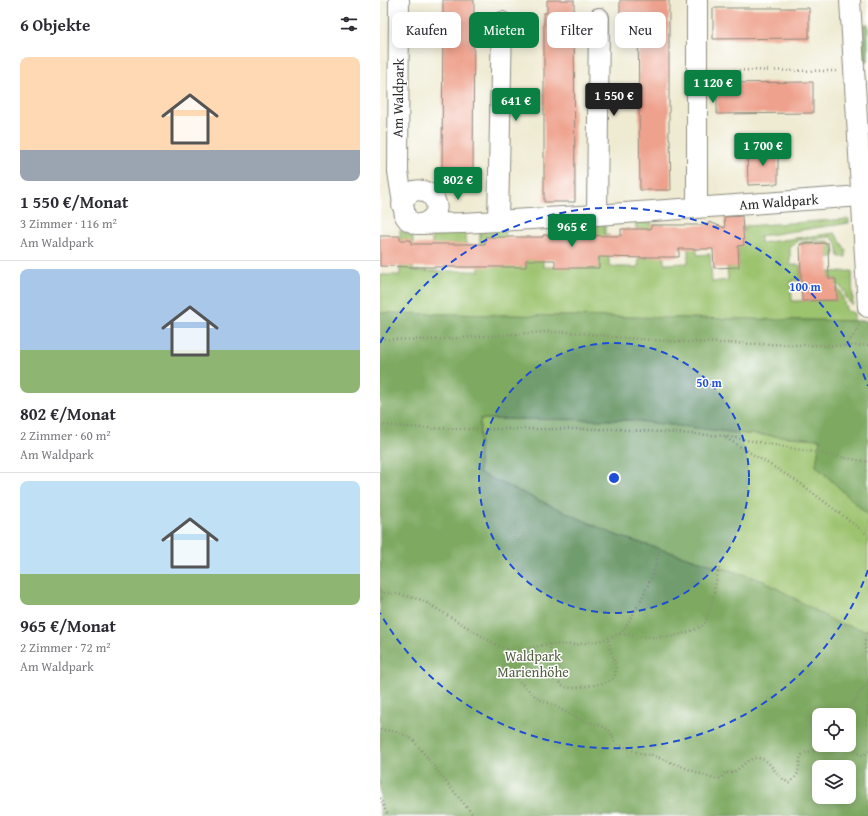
<!DOCTYPE html>
<html lang="de">
<head>
<meta charset="utf-8">
<style>
	body { margin:0; font-family:"Gentium Book Plus",serif; background:#f2f2f3; color:#2b2b33; height:100vh; display:flex; flex-direction:column; font-size:15px; white-space:nowrap }
	* { box-sizing:border-box; margin:0 }
	p { font-size:13px; color:#7c7c81 }
	.icon { flex:none; width:22px; height:22px; fill:none; stroke:currentColor; stroke-width:2; stroke-linecap:round; stroke-linejoin:round }
	.map { position:relative; flex:1; overflow:hidden }
	.sheet { display:flex; flex-direction:column; background:#fff; width:380px }
	.sheet>* { flex:none }
	.banner { position:absolute; left:12px; top:12px; width:380px; height:36px; display:flex; gap:8px }
	.controls { position:absolute; left:432px; top:708px; display:grid; gap:8px }
	.controls a { display:grid; place-items:center; width:44px; height:44px; border-radius:8px; background:#fff; box-shadow:0 2px 10px #0003; font-size:20px }
	.price { position:absolute; translate:-50% -34px; padding:0 9px; border-radius:4px; background:#0b8043; color:#fff; font-size:13px; line-height:26px; filter:drop-shadow(0 1px 2px #0008) }
	.price::after { content:''; position:absolute; left:50%; top:24px; width:12px; height:9px; margin-left:-6px; background:inherit; clip-path:polygon(0 0,100% 0,50% 100%) }
	.price.on { background:#222; color:#fff }
	ul { padding:0; list-style:none }
	li { display:grid; align-content:center; gap:8px; height:212px; padding:0 20px }
	li+li { border-top:1px solid #e1e1e2 }
	li span { display:grid; place-items:center; height:124px; border-radius:8px; color:#555 }
	li>.icon { margin-inline-start:auto }
	span .icon { width:72px; height:72px; fill:#fffc; stroke-width:1 }
	li b { font-size:17px }
	h2 { display:flex; justify-content:space-between; align-items:center; height:48px; padding:0 20px; font-size:17px }
	.pill { padding:0 14px; border-radius:8px; background:#fff; box-shadow:0 2px 10px #0003; font-size:14px; line-height:36px }
	.pill.on { background:#0b8043; color:#fff }
	main { display:flex; flex:1; min-height:0 }
	.map>svg:first-child { display:block }
</style>
</head>
<body>
<main>
<section class="sheet">
<h2>6 Objekte<svg class="icon" aria-label="filters" viewBox="0 0 24 24"><path d="M4 7h16M4 17h16"/><circle cx="9" cy="7" r="2"/><circle cx="15" cy="17" r="2"/></svg></h2>
<ul>
<li><span style="background:linear-gradient(#ffd9b3 75%,#9aa5b1 0)"><svg class="icon" aria-label="home" viewBox="0 0 24 24"><path d="M3 11l9-7 9 7M6 9v11h12V9"/></svg></span><div><b>1 550 €/Monat</b><p>3 Zimmer · 116 m²</p><p>Am Waldpark</p></div></li>
<li><span style="background:linear-gradient(#a9c7e8 65%,#8fb573 0)"><svg class="icon" aria-label="home" viewBox="0 0 24 24"><path d="M3 11l9-7 9 7M6 9v11h12V9"/></svg></span><div><b>802 €/Monat</b><p>2 Zimmer · 60 m²</p><p>Am Waldpark</p></div></li>
<li><span style="background:linear-gradient(#bfe0f5 75%,#8fb573 0)"><svg class="icon" aria-label="home" viewBox="0 0 24 24"><path d="M3 11l9-7 9 7M6 9v11h12V9"/></svg></span><div><b>965 €/Monat</b><p>2 Zimmer · 72 m²</p><p>Am Waldpark</p></div></li>
</ul>
</section>
<div class="map">
<svg width="488" height="816" viewBox="0 0 488 816">
	<rect width="100%" height="100%" fill="#fff"/>
	<filter id="ink" filterUnits="userSpaceOnUse"><feTurbulence type="fractalNoise" baseFrequency=".025" numOctaves="2"/><feDisplacementMap in="SourceGraphic" scale="8" xChannelSelector="R" yChannelSelector="G"/><feConvolveMatrix kernelMatrix="1 2 1 2 8 2 1 2 1" color-interpolation-filters="sRGB"/></filter>
	<filter id="wash" filterUnits="userSpaceOnUse"><feTurbulence type="fractalNoise" baseFrequency=".012" numOctaves="4" result="noise"/><feDisplacementMap in="SourceGraphic" scale="16" xChannelSelector="R" yChannelSelector="G"/><feGaussianBlur stdDeviation="0.9" result="paint"/><feColorMatrix in="noise" values="0 0 0 0 0 0 0 0 0 0 0 0 0 0 0 0 0 1.4 0 .05"/><feComposite in="paint" operator="in"/></filter>
	<g filter="url(#wash)">
		<rect width="100%" height="100%" fill="#efebd3"/>
		<g fill="#9cc36e" stroke="#64774c">
			<path d="M271,219v6h13v39l24,-1v-37l9,12v17l13,-1 2,28 16,-2 -1,-13 12,-1 -2,-33 7,-1v-6l105,-7v4l-89,13v7l75,-10 11,17v7h-7l-2,-13 -6,-7 -33,3 -4,5h-4v20h10l1,15 -10,1 1,20 45,-1 -1,-13c8,6 7,16 11,24l7,2v8l-474,-8v-38h20v-45l6,3 7,3v35h66l1,-40 25,-2v10l21,28v-11l17,1v10l56,1v-32h-4l-1,-6h-10v-6l21,-2v13h4v32h29l1,-9h7v-29h-10v-9z"/>
			<path d="M86,232v14h-34v-12z"/>
			<path d="M449,241l4,5 2,8 -2,3h-5l-1,-14 -27,1 2,-2z"/>
			<path d="M472,271l1,34c-9,-4 -5,-15 -17,-21v-5h-7v-7z"/>
			<path d="M100,419l149,1 117,14 74,5 -4,27 52,49v116l-31,-8 -73,-42 -146,-45 -139,-63z"/>
		</g>
		<g fill="#7da961" stroke="#546a46" fill-rule="evenodd">
			<path d="M488,24v37h-9l-2,-36z"/>
			<path d="M0,313l488,8v118l-1,30h1v46l-52,-49 4,-27 -74,-5 -117,-14 -149,-1 -1,54 139,63 146,45 73,42 31,8v185h-488zM439,715h30v30h-30zM439,767h30v30h-30z"/>
		</g>
		<g id="blocks">
			<g fill="#eea18c">
				<path d="M63,0h31l-1,177h-31z"/>
				<path d="M167,0h27l1,202h-31v-189h3z"/>
				<path d="M240,0h49v139h1l1,51h-31l-2,-166h-18z"/>
				<path d="M333,8h96v30l-96,1z"/>
				<path d="M433,82v31l-96,1v-31z"/>
				<path d="M398,150v34l-30,1 -1,-34z"/>
				<path d="M362,216l2,29 -6,1 1,21 -25,1 -1,-19h-34v8h-33v1l-47,-1v11h-44v-8h-29v7h-113l-33,-1v-30h20v4h11v4h74v-7h58v-2l78,1v-7h30v-4h57l1,-3 16,6 -1,-11z"/>
				<path d="M448,243l1,36h7l1,21 -35,1 -2,-57z"/>
			</g>
		</g>
	</g>
	<g filter="url(#ink)">
		<use href="#blocks" fill-opacity="0" stroke="#8d8b7f" stroke-width="1"/>
		<g fill="none" stroke-linecap="round" stroke-linejoin="round">
			<g stroke="#8d8b7f" stroke-width="22">
				<g id="minor">
					<path id="s1" d="M19,0l-1,172 7,44 3,4 8,4 47,-1 134,-8 264,-19"/>
					<path d="M317,0v208"/>
					<path d="M470,0l18,307"/>
					<path d="M22,205c1,-2 2,-6 4,-8 16,-21 50,13 16,27"/>
					<path d="M217,215l2,-197"/>
					<path d="M118,221l4,-199"/>
				</g>
			</g>
			<g stroke="#8d8b7f" stroke-width="2.5" stroke-dasharray="1 3" stroke-linecap="butt">
				<path d="M335,70l121,1"/>
				<path d="M0,339l49,1 118,-8h23l55,6 56,4 165,4 22,-1"/>
				<path d="M466,346l12,-17 2,-6"/>
				<path d="M0,425l45,3 36,1h152l111,7 144,26"/>
				<path d="M346,438l74,45 68,52"/>
				<path d="M0,592l17,2 25,6 78,47 15,4 35,-7 25,1 23,-4 21,-7 5,-4 18,-32 10,-22 8,-27"/>
				<path d="M488,633c-4,8 -5,14 0,22"/>
				<path d="M240,634c27,3 45,7 71,-3 4,-2 10,-3 13,-7 7,-12 12,-43 15,-57"/>
				<path d="M170,644c0,10 4,40 15,43 7,2 15,0 22,-1 9,-1 19,-3 27,-8 4,-10 0,-17 -3,-27 -2,-4 -2,-9 -3,-13"/>
				<path d="M135,651c-5,4 -10,10 -10,17l32,30 8,4 7,2 13,8 17,8 20,6 7,4 3,5 3,7 4,3 23,9 10,1 62,24 8,-1 3,-6c1,1 5,1 6,1 9,-3 17,-16 27,-15 10,1 13,9 19,15 3,4 7,7 12,10l5,-4 4,-6 2,-14 2,-4 5,-3 11,-2 4,-5"/>
				<path d="M465,715l23,-34"/>
				<path d="M0,730c13,0 24,3 34,11l33,42 27,33"/>
				<path d="M464,745l17,10h3l4,-4"/>
				<path d="M0,798l8,18"/>
			</g>
			<use href="#minor" stroke="#fff" stroke-width="20"/>
		</g>
	</g>
	<circle cx="234" cy="478" r="135" fill="#1d4ed8" fill-opacity=".12"/>
	<g fill="none" stroke="#1d4ed8" stroke-width="2" stroke-dasharray="7 5">
		<circle cx="234" cy="478" r="135"/>
		<path d="M488 570A270 270 0 0 1 0 613M0 343A270 270 0 0 1 488 386"/>
	</g>
	<g text-anchor="middle" stroke-width="3" stroke-linejoin="round" paint-order="stroke">
		<g font-size="14" fill="#2b2b2b" stroke="#fff">
			<text transform="translate(18 98) rotate(-89)" y="5">Am Waldpark</text>
			<text dy="5" stroke="none"><textPath href="#s1" startOffset="594">Am Waldpark</textPath></text>
		</g>
		<g font-size="14" fill="#536042" stroke="#fff">
			<text x="153" y="661">Waldpark<tspan x="153" dy="16">Marienhöhe</tspan></text>
		</g>
	</g>
	<circle cx="234" cy="478" r="6" fill="#1d4ed8" stroke="#fff" stroke-width="2"/>
	<g font-size="12" text-anchor="middle" font-weight="bold" fill="#1d4ed8" stroke="#fff" stroke-width="3" stroke-linejoin="round" paint-order="stroke">
		<text x="425" y="291">100 m</text>
		<text x="329" y="387">50 m</text>
	</g>
</svg>
<div class="controls">
<a><svg class="icon" aria-label="locate" viewBox="0 0 24 24"><circle cx="12" cy="12" r="6"/><path d="M12 2v4M12 18v4M2 12h4M18 12h4"/></svg></a>
<a><svg class="icon" aria-label="layers" viewBox="0 0 24 24"><path d="M12 4l9 5-9 5-9-5zM3 14l9 5 9-5"/></svg></a>
</div>
<b class="price" style="left:333px;top:104px">1 120 €</b>
<b class="price on" style="left:234px;top:117px">1 550 €</b>
<b class="price" style="left:136px;top:122px">641 €</b>
<b class="price" style="left:383px;top:167px">1 700 €</b>
<b class="price" style="left:78px;top:201px">802 €</b>
<b class="price" style="left:192px;top:248px">965 €</b>
<div class="banner">
<a class="pill">Kaufen</a>
<a class="pill on">Mieten</a>
<a class="pill">Filter</a>
<a class="pill">Neu</a>
</div>
</div>
</main>
</body>
</html>
